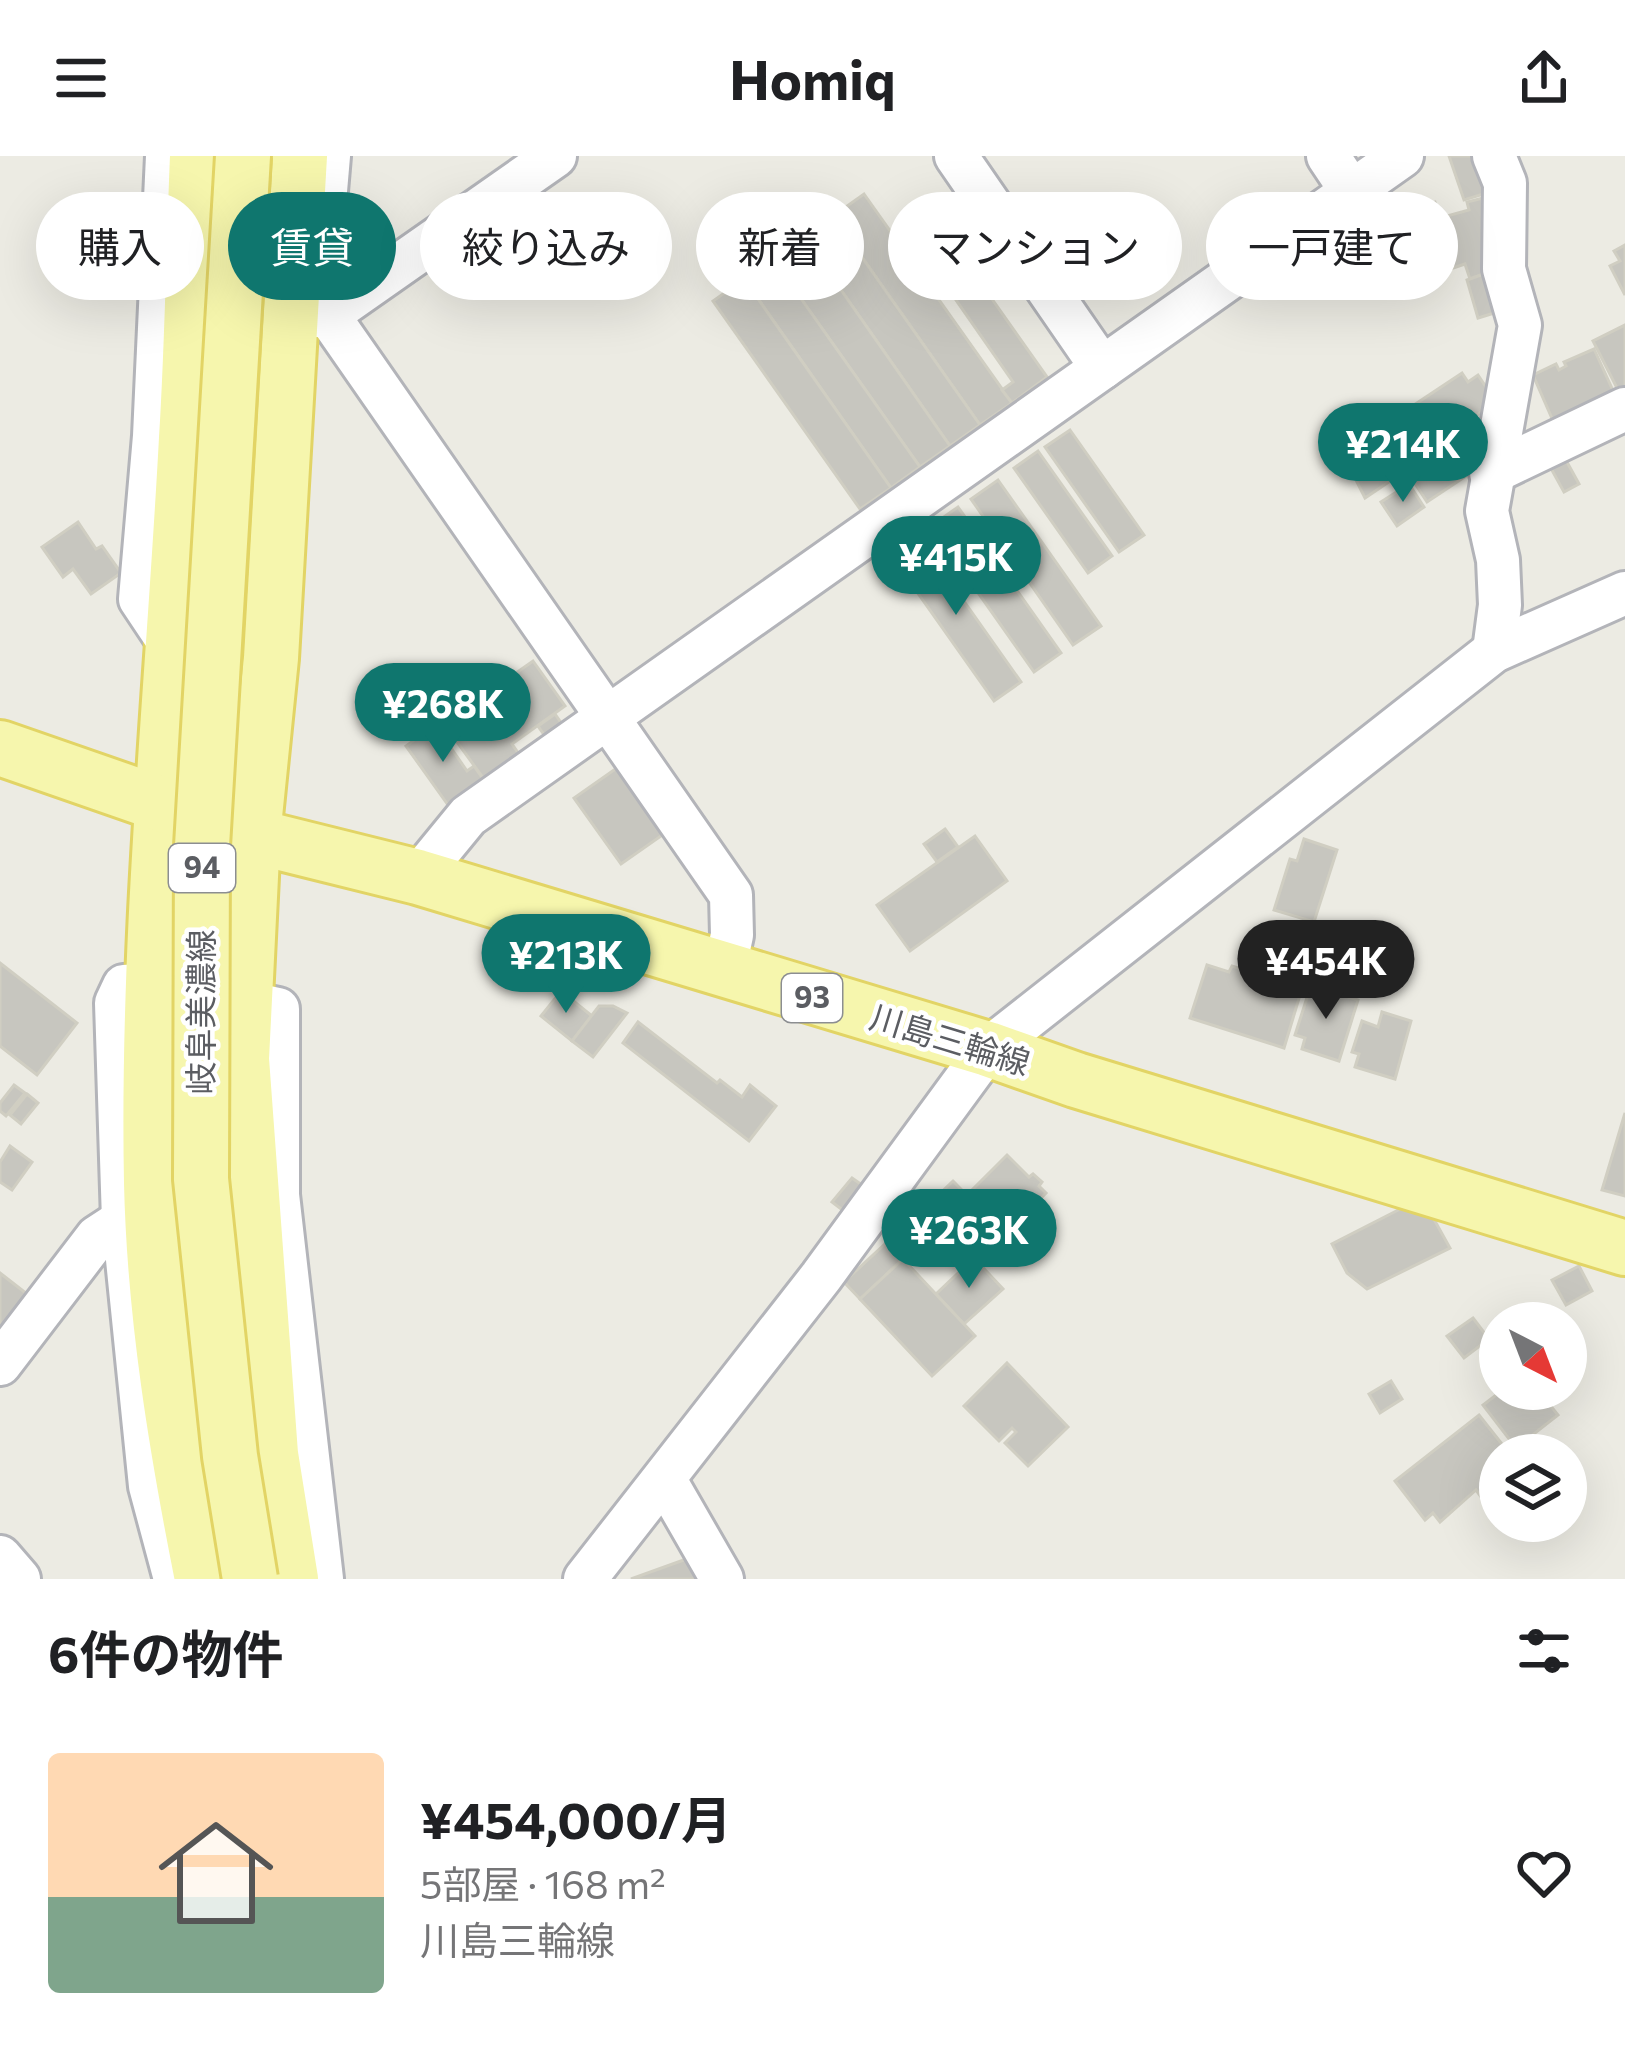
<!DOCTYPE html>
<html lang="ja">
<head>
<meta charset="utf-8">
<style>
	body { margin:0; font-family:Commissioner,"Noto Sans JP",sans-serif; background:#f6f6f6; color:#202124; height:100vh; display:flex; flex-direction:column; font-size:45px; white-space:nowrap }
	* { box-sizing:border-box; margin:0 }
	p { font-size:39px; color:#757577 }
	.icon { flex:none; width:66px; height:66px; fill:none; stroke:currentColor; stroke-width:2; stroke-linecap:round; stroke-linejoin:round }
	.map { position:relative; height:1423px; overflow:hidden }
	.sheet { display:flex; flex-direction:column; background:#fff; flex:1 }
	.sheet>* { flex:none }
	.top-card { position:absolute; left:36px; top:36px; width:1554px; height:108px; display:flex; gap:24px }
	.needle { width:78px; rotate:138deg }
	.tools { position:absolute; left:1479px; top:1146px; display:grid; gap:24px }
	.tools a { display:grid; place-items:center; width:108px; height:108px; border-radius:50%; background:#fff; box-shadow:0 12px 48px #0002; font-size:60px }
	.price { position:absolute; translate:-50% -102px; padding:0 27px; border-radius:42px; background:#0f766e; color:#fff; font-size:39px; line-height:78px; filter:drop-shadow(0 3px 6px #0008) }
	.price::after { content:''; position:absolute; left:50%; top:72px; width:36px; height:27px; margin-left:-18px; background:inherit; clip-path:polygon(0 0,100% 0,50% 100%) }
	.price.on { background:#222; color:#fff }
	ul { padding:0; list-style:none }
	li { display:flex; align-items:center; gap:36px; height:300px; padding:0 48px }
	li span { display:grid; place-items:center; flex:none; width:336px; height:240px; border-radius:12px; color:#555 }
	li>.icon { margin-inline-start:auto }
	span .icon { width:144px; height:144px; fill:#fffc; stroke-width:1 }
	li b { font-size:51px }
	h2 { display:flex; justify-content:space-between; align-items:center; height:144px; padding:0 48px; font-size:51px }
	.tag { padding:0 42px; border-radius:54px; background:#fff; box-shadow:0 12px 48px #0002; font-size:42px; line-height:108px }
	.tag.on { background:#0f766e; color:#fff }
	header { display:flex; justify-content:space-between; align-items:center; height:156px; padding:0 48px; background:#fff; font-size:54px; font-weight:700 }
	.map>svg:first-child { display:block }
</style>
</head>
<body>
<header><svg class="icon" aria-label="menu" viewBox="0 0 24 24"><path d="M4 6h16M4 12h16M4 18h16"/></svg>Homiq<svg class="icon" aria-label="share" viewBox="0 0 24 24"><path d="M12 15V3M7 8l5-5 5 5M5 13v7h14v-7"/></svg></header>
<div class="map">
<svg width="1625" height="1423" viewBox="0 0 1625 1423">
	<rect width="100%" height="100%" fill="#ecebe3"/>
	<g fill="#c7c6bf" stroke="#d0cec2" stroke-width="3">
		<path d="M1449,0h30l8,37 -23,7z"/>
		<path d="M864,38l148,209 -32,22 -147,-209z"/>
		<path d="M1483,42l5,17 -5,1 10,33 -1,22 -22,8 -5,-15 -18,6 -4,-11 -6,2 -16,-55 14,-4 5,16 29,-8 -2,-8z"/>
		<path d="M833,60l147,209 -30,21 -146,-209z"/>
		<path d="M804,81l146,209 -30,21 -147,-208z"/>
		<path d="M1625,89v50l-15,-29 10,-5 -6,-10z"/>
		<path d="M773,103l147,208 -29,21 -147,-209z"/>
		<path d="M1492,115l12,39 -26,8 -11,-38z"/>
		<path d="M744,123l147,209 -31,21 -147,-208z"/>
		<path d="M980,126l67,95 -35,26 -10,-13 11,-8 -57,-82z"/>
		<path d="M1625,169v66l-5,3 -27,-53z"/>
		<path d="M1594,193l21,46 -61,28 -21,-48 23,-11 3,6 7,-4 -2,-4z"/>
		<path d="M1462,217l6,9 10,-7 16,24 -30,29 -25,16 -25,-39z"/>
		<path d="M1415,269l18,27 -68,46 -9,-18 15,-10 -11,-16 38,-26 4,6z"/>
		<path d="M1070,274l74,105 -25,17 -74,-105z"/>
		<path d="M1452,292l17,26 -42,28 -17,-26z"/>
		<path d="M1038,295l74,105 -24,17 -74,-105z"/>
		<path d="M1562,297l17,31 -15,8 -17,-31z"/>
		<path d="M998,324l103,146 -28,19 -102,-146z"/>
		<path d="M1409,328l15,23 -27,19 -16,-24z"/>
		<path d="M958,351l103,146 -27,19 -103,-146z"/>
		<path d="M78,366l18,27 6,-3 19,27 -30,21 -18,-25 -10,8 -21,-30z"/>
		<path d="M918,380l103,146 -27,19 -103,-146z"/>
		<path d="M533,505l32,45 -53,38 9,13 -35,25 -42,-58z"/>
		<path d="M555,558l9,13 -17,12 -9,-13z"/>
		<path d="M435,569l32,46 7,-5 9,13 -35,26 -42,-59z"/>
		<path d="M624,607l47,66 -50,35 -47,-66z"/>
		<path d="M945,673l13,18 -21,15 -13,-18z"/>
		<path d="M975,680l32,45 -97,70 -33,-46z"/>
		<path d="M1304,683l33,11 -23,72 -40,-12 16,-51 7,2z"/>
		<path d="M0,807l77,60 -40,52 -37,-29z"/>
		<path d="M1207,809l22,7 3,-6 23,7 -2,7 47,15 -16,53 -94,-30z"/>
		<path d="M1311,829l47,15 -19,61 -37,-12 3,-11 -10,-3z"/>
		<path d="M561,835l31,25 -20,25 -31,-25z"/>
		<path d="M599,850h14l14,7 -34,44 -21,-16z"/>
		<path d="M1382,856l29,9 -16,58 -40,-12 4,-13 -7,-2 10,-31 16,6z"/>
		<path d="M638,866l79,61 3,-3 22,17 8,-12 26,21 -27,35 -126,-98z"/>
		<path d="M14,929l11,8 -19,23 -6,-5v-8z"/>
		<path d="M27,938l11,9 -17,21 -11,-9z"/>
		<path d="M1625,957v83l-23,-6z"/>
		<path d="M10,990l22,16 -20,28 -12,-8v-20z"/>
		<path d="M1007,999l22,22 4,-3 9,8 -3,4 7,7 -34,35 -39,-39z"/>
		<path d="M852,1022l13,9 -20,25 -13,-10z"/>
		<path d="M953,1025l53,54 -27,26 -53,-54z"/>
		<path d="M1406,1050l25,8 19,34 -83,41 -20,-16 -15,-29z"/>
		<path d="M887,1086l16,17 -43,40 -16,-17z"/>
		<path d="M974,1102l29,31 -39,35 -28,-30z"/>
		<path d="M903,1103l72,77 -43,40 -72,-77z"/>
		<path d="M1579,1110l13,25 -26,14 -14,-25z"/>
		<path d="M0,1117l31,24 -31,41z"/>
		<path d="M1473,1162l16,21 -25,19 -17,-22z"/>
		<path d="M1007,1207l61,64 -40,39 -23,-23 11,-11 -4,-4 -13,13 -35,-35z"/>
		<path d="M1391,1225l11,18 -22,14 -11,-19z"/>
		<path d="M1504,1233h33l21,26 -42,33 -33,-43z"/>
		<path d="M1479,1259l30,38 17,-13 11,15h-37v21l-7,6 6,8 -15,11 -8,-11 -36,32 -7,-9 -8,7 -30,-39z"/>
		<path d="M692,1401l8,22h-69z"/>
	</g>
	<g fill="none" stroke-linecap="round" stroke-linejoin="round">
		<g stroke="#b3b4b9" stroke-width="48">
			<g id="minor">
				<path d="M167,0l-13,280 -14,163 32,48"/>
				<path d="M956,0l146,212"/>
				<path d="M1328,0l24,36"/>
				<path d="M1494,0l11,27 -1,86 16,56 -33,186 11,49 2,45 -6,46"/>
				<path d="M319,117l10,-117"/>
				<path d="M328,159l403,580 1,40 -8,37"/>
				<path d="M315,160l13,-1 227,-159"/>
				<path d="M1491,317l134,-64"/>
				<path d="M418,721l50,-61 934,-660"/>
				<path d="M156,828l-32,2 -8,17 7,217 27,266 25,93"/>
				<path d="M244,846l34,7v186l44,384"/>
				<path d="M0,1208l97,-127 26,-17"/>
				<path d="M665,1324l57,99"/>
				<path d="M0,1401l19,22"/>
				<path d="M585,1423l236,-302 167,-228 506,-398 131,-58"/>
			</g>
		</g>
		<g stroke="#e2d465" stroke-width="60">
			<g id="major">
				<path d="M197,0c-4,94 -5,188 -11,282 -13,247 -40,496 -35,745 3,133 25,266 51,396"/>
				<path d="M0,592l253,88 165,41 570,172 88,31 549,168"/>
				<path d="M291,1423l-20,-125 -29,-395 11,-223 18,-178 29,-502"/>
			</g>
		</g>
		<use href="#minor" stroke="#fff" stroke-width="42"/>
		<use href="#major" stroke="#f6f6ad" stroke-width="54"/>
		<g stroke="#e2d465" stroke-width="60" stroke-linecap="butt">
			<path id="major-bridge" d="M243,0l-41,690 -1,333 29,277 20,123"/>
		</g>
		<use href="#major-bridge" stroke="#f6f6ad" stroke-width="54"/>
	</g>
	<g text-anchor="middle" stroke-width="9" stroke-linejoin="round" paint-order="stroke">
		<g fill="#fff" stroke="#8c8e91" stroke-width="3">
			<rect x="169" y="688" width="66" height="48" rx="9"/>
			<rect x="782" y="818" width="60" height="48" rx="9"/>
		</g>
		<g font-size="30" font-weight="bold" fill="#5b5d62">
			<text x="202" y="722">94</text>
			<text x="812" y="852">93</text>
		</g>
		<g font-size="33" fill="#5b5d62" stroke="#fff">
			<text transform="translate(201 856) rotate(-90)" y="12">岐阜美濃線</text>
			<text transform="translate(950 884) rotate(17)" y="12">川島三輪線</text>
		</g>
	</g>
</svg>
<div class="tools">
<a><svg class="needle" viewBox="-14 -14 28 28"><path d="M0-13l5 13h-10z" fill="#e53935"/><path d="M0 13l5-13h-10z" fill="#757577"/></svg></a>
<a><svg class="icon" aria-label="layers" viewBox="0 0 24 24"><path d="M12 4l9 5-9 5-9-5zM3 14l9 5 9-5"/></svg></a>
</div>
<b class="price" style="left:1403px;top:349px">¥214K</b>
<b class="price" style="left:956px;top:462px">¥415K</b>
<b class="price" style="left:443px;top:609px">¥268K</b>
<b class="price" style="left:566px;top:860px">¥213K</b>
<b class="price on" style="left:1326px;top:866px">¥454K</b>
<b class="price" style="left:969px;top:1135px">¥263K</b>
<div class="top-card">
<a class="tag">購入</a>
<a class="tag on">賃貸</a>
<a class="tag">絞り込み</a>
<a class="tag">新着</a>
<a class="tag">マンション</a>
<a class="tag">一戸建て</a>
</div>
</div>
<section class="sheet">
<h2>6件の物件<svg class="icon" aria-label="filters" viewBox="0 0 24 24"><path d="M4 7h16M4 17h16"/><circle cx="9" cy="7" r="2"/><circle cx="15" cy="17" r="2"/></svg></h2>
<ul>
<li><span style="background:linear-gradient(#ffd9b3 60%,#7fa58c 0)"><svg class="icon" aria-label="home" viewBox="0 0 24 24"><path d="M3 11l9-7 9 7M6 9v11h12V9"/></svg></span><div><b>¥454,000/月</b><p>5部屋 · 168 m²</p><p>川島三輪線</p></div><svg class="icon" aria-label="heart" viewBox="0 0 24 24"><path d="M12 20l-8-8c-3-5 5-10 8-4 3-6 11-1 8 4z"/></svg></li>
</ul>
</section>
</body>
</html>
